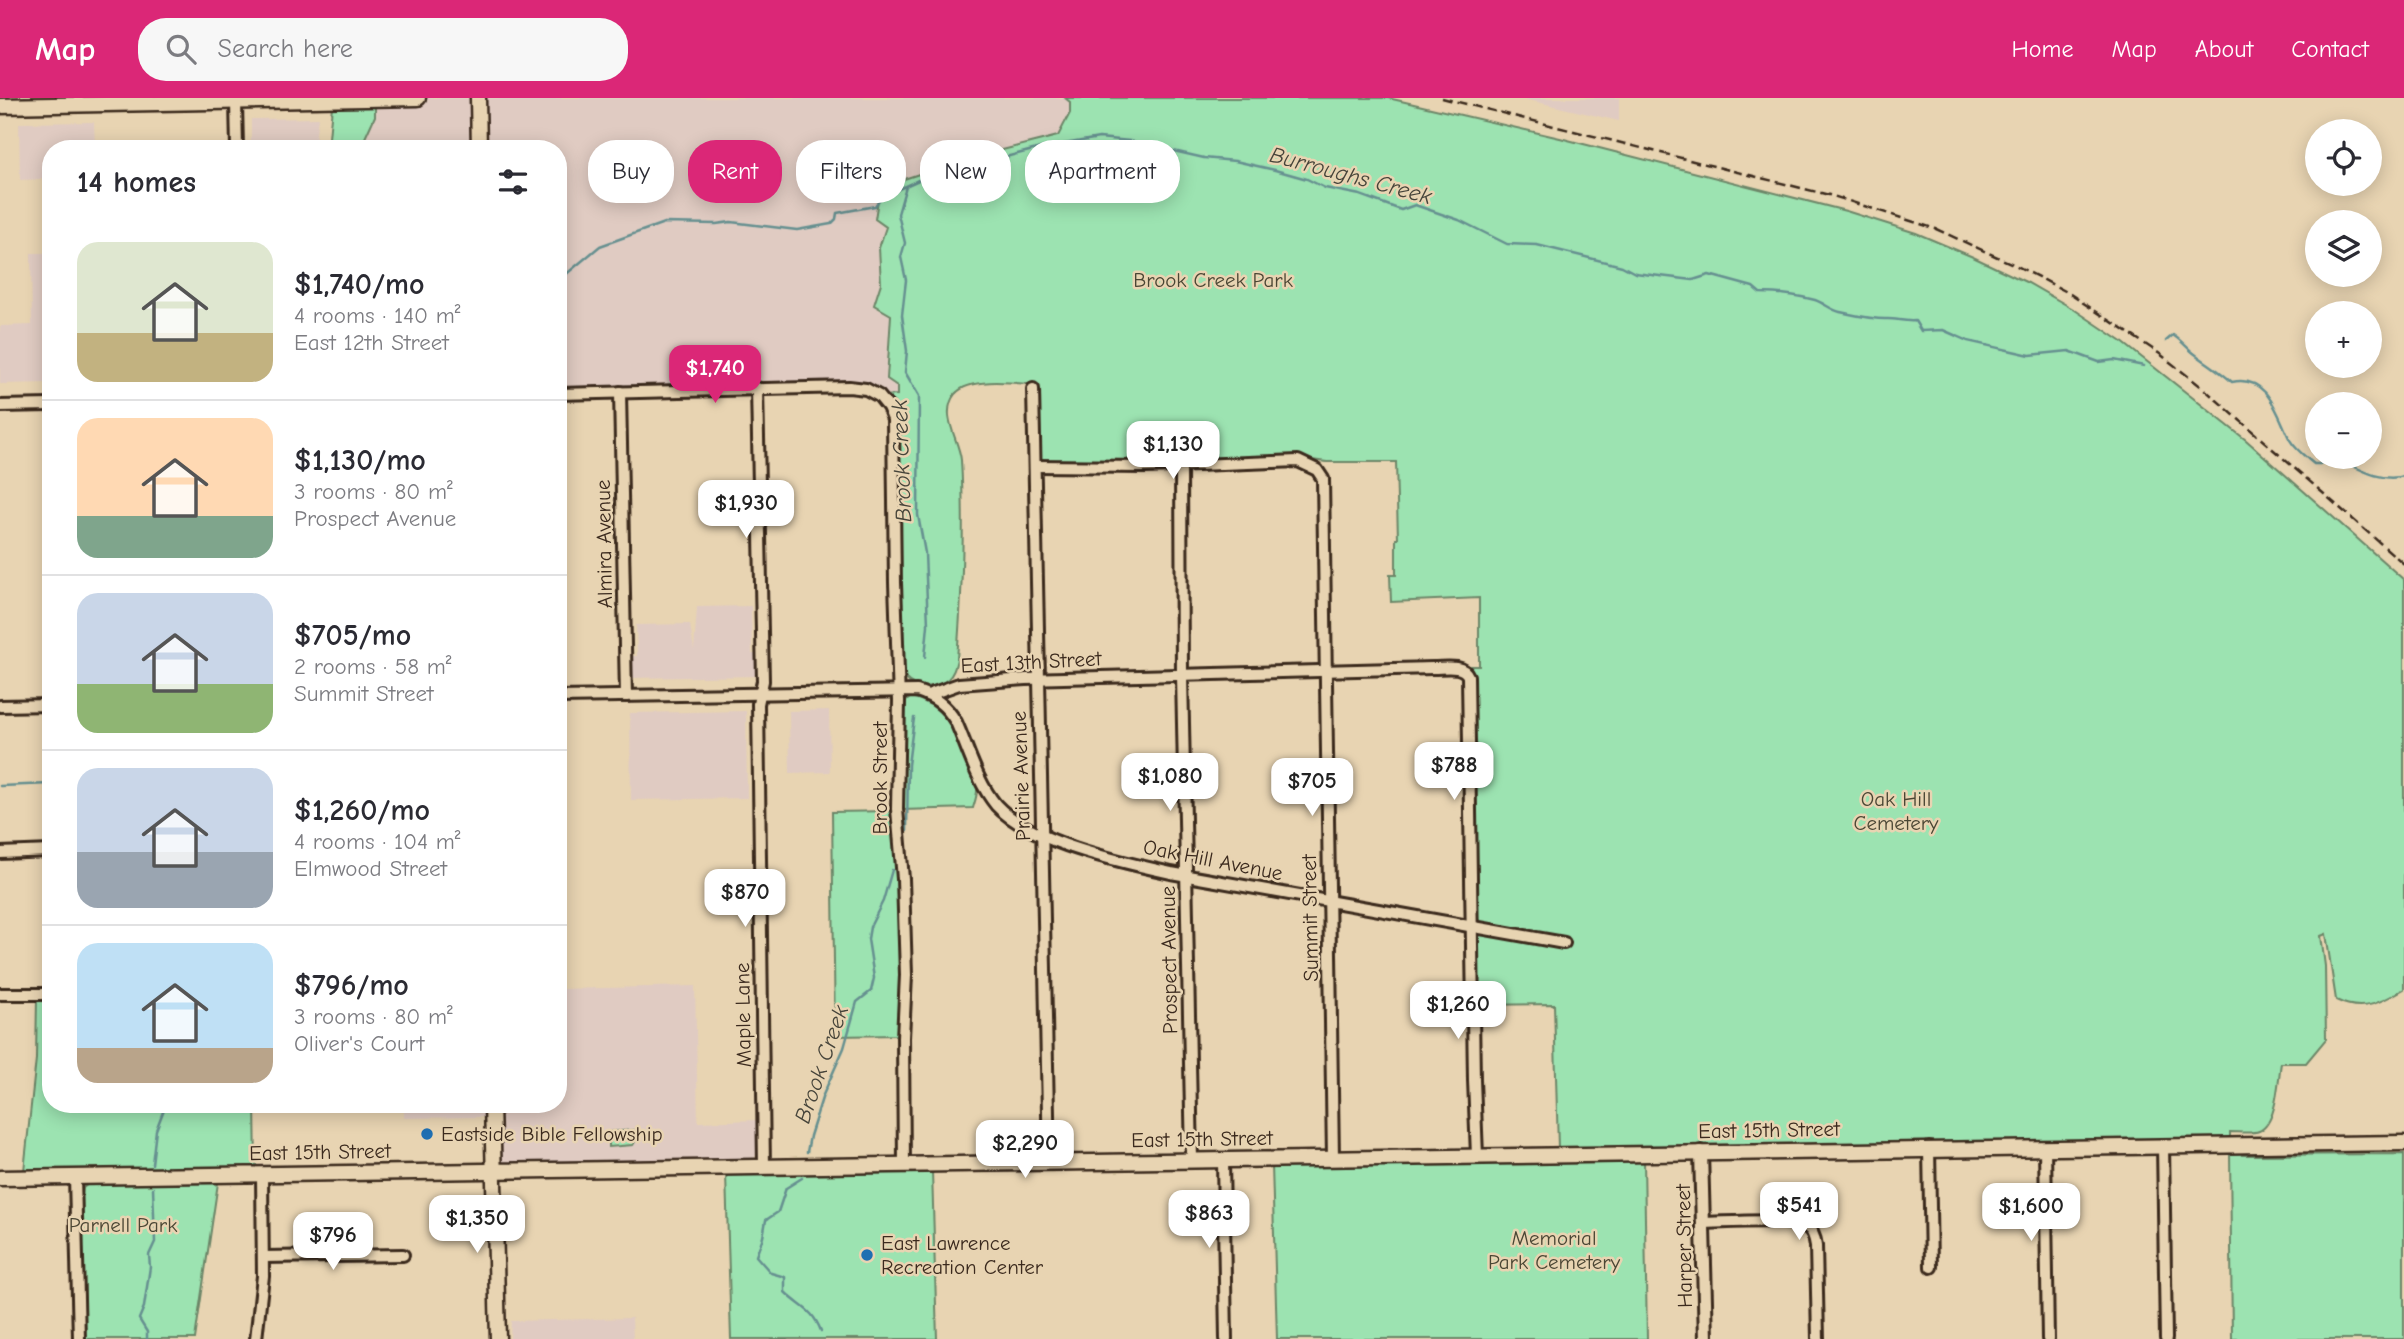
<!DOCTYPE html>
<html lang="en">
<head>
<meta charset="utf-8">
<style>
	body { margin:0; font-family:"Comic Neue",sans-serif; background:#f7f7f7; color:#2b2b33; height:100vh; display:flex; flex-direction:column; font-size:26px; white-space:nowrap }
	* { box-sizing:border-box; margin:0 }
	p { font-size:23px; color:#7c7c81 }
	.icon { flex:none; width:38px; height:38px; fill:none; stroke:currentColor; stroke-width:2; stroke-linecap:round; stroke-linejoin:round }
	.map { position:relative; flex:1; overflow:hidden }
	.side { position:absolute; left:42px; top:42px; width:525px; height:973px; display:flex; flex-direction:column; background:#fff; border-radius:28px; box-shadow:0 4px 18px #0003 }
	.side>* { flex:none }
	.guide { position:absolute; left:588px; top:42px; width:665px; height:63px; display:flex; gap:14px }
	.fabs { position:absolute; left:2305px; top:21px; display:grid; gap:14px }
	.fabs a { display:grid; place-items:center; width:77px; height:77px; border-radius:50%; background:#fff; box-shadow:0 4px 18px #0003; font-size:35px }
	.price { position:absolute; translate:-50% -60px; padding:0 16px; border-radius:14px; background:#fff; color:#222; font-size:23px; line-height:46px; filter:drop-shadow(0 2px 4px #0008) }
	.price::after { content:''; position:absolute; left:50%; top:42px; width:21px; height:16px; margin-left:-10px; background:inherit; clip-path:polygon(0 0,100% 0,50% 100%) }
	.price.on { background:#db2777; color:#fff }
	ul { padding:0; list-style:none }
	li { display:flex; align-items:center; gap:21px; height:175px; padding:0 35px }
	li+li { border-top:2px solid #e1e1e2 }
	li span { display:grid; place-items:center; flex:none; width:196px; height:140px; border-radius:21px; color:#555 }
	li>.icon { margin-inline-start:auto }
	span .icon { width:84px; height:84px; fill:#fffc; stroke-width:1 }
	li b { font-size:30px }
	h2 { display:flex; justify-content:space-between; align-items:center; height:84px; padding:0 35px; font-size:30px }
	.pill { padding:0 24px; border-radius:28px; background:#fff; box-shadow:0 4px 18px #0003; font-size:24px; line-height:63px }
	.pill.on { background:#db2777; color:#fff }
	header { display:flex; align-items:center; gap:42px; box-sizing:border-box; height:98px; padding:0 35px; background:#db2777; color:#fff }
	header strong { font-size:33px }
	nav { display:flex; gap:38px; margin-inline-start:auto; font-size:24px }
	.search { width:490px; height:63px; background:#f7f7f7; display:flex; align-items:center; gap:18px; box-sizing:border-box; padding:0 24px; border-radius:28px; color:#7c7c81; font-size:26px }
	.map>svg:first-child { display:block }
</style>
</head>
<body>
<header>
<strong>Map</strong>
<div class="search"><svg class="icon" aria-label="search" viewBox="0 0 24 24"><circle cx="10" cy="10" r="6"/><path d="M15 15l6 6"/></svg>Search here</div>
<nav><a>Home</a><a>Map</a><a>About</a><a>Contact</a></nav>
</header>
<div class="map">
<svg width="2404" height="1241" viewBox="0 0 2404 1241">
	<rect width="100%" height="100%" fill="#e8d4b2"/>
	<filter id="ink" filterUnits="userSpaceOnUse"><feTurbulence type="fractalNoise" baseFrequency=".0143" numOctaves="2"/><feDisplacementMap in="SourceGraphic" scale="14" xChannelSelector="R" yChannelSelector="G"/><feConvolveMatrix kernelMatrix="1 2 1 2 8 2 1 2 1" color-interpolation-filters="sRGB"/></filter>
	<g filter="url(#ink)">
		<g fill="#e0cbc2">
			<path d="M375,0h716l1,47 -198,60 3,190 -12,1 -5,-4 -322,-3v-240h-198l15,-33z"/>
			<path d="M1520,0h99v23z"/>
			<path d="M318,20l-4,31h-63v-30z"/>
			<path d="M94,24l1,27h-44v30l-31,1 -1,-57z"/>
			<path d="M31,155h20v130l-51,1v-58l32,-1z"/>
			<path d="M751,508l1,48h11v22l-137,2v-22h11l-1,-31 54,-1 4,26 3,-43z"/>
			<path d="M829,612l1,62 -40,1 -1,-62z"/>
			<path d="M746,613l1,87 -116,2 -1,-87z"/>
			<path d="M695,888l3,136 60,-2v31l-4,8 -5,2 -241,4 -6,-3 -3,-4 -1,-54h60v-115z"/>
			<path d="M404,1006h81v13l-81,1z"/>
			<path d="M632,1220l1,21h-123l1,-18z"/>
		</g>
		<g fill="#9ce3b1" stroke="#6c8668" stroke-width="2">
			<path d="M1065,0h323l172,40 286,73 70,22 57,24 55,26 47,27 46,31 125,99 158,140v409c-24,14 -42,24 -68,11l-10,-66 -5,2 4,30 1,73 -20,24h-25c-3,17 -4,61 -22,68 -7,3 -21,1 -29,1v6l-672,10 -4,-144 -77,1v-65l11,-16 -12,-4 -5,-254h8v-68l-88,4 -1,-27h6v-36h2l-2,-77h-69l-23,-3 -164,4 -99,-2 -3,-76c-21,-2 -68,-9 -83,9 -16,21 4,45 6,66 4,66 1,134 -4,199 -2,8 -3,14 -9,20 -10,9 -33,11 -42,0 -5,-7 -5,-18 -6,-27l-2,-179 -13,-77 12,-1v-9l-10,-7 4,-64 -17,-10 7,-22 -2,-35 7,-21 -11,-8 5,-32 75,-25 103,-26 12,-23v-11z"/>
			<path d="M375,7v11l-15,33h-32l4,-43z"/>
			<path d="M911,599c34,8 44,34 57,63 3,8 9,18 9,26 1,8 -2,15 -4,22l-72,2 3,-107z"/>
			<path d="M893,713l5,61 3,105 -1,58 -65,1 -3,-224z"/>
			<path d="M37,900h14v106h204l1,64 -36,1 -25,170h-111l-3,-141 2,-10 5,-4 -64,-13 12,-112z"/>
			<path d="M635,1032l1,10 -3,5 -24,2v-15z"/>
			<path d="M2230,1053h13l-1,4 162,-1v185h-172z"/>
			<path d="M1644,1062l3,179h-370l-5,-174z"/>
			<path d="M932,1073l5,168h-206l-5,-165z"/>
		</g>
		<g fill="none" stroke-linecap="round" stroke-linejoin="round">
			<g stroke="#669090" stroke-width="2.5">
				<path d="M906,88l-8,28 7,29 -4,14 5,23 -4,35 5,36 -2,21 14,24 -1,119 7,38 3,72 -3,32"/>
				<path d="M558,183l42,-35 64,-23 52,1 15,-2 66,8 34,-6 5,-5 1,-6 38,-7 6,-9 42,-19 40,-5 11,-8 67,-17 58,-10 31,3 74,17 31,3 40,9 32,9 18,9 35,7 41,15 14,-5 44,15 48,24 30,1 85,21 13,7 58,7 16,-5 44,12 7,6c19,0 37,2 55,7 9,3 16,10 25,12 15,3 33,8 48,7 9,0 17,3 27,2l6,10 22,-1 25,11 62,14 39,-4 30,11 15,-2 30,6"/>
				<path d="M2166,243l7,-6c9,6 14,13 22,19 13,10 25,17 37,28 36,-8 45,32 58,58 5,9 16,17 24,24h6l14,-7c23,10 44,26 70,19"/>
				<path d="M0,688l51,-2"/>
				<path d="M907,733l1,-66 6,-47"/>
				<path d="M807,1054l3,-16 13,-41 21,-47 13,-46 14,-11 3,-13 -6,-39 2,-12 13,-26 9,-31"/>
				<path d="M152,1066l4,-34 10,-26"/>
				<path d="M802,1080l-16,10 -8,24 -12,8 -3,17 -7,19 15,17 14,4v15c16,16 27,16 36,39"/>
				<path d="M147,1241v-7l-8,-13 5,-12 6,-40 -1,-12 6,-13 -2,-54"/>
			</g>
			<g stroke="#3b2a1e" stroke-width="16">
				<g id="minor">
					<path d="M236,3l1,48"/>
					<path d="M757,290l6,293 -5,23 6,463"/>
					<path d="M1033,291l16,773"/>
					<path d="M620,294l6,304"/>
					<path d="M558,296l291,-7 17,2 13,7 9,11 5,12 2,164 4,118 -2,108 6,70 3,96 -3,63 1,127"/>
					<path d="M0,308l51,-1"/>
					<path d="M1181,367l1,210 10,485"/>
					<path d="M1035,368l111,1 152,-6 19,9 6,9 10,679"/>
					<path d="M928,597l31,-11 67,-5 407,-11c12,0 30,-4 35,8l6,404 3,76"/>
					<path d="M558,599l359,-6c18,6 29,14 39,31 12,27 21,60 40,83 35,38 125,57 175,68l393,70"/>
					<path d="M0,608l51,-1"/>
					<path d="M0,755l51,-2"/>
					<path d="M0,896h51"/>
					<path d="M2163,1047l3,194"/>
					<path d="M2045,1049l3,192"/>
					<path d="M1929,1050l2,119"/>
					<path d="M1223,1062l3,179"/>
					<path d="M75,1079l4,162"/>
					<path d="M1703,1125c20,0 91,-6 104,4 6,4 8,11 9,19l2,93"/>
					<path d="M263,1159l140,-2"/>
					<path d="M256,1241l7,-63 -1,-101"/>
				</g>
			</g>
			<g stroke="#3b2a1e" stroke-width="18">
				<path id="tertiary" d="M1701,1054l5,187"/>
			</g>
			<g stroke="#3b2a1e" stroke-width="19">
				<g id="secondary">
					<path d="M478,0l1,51"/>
					<path d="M0,8l418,-8"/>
					<path d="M492,1006l6,235"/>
					<path d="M0,1080l2404,-35"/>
				</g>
			</g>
			<use href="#minor" stroke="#e8d4b2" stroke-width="10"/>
			<use href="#tertiary" stroke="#e8d4b2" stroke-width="12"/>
			<use href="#secondary" stroke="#e8d4b2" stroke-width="14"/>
			<path stroke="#3b2a1e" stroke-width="2.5" stroke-dasharray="10 5" stroke-linecap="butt" d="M1442,0l391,98 103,33 79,36 52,27 93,62 43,34 201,176"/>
		</g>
	</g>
	<g fill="#1f6fb2" stroke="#e8d4b2" stroke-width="2.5">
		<circle cx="427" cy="1036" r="7"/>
		<circle cx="867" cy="1157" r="7"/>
	</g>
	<g text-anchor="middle" stroke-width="5" stroke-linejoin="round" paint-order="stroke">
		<g font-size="21" fill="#4a4634" stroke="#e8d4b2">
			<text x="1213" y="189">Brook Creek Park</text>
			<text x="1896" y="708">Oak Hill<tspan x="1896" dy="24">Cemetery</tspan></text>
			<text x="123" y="1134">Parnell Park</text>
			<text x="1554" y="1147">Memorial<tspan x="1554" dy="24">Park Cemetery</tspan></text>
		</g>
		<g font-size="21" fill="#3b2a1e" stroke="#e8d4b2">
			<text transform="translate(604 446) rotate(-91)" y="7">Almira Avenue</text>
			<text transform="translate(1031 564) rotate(-3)" y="7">East 13th Street</text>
			<text transform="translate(1021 678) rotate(-92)" y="7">Prairie Avenue</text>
			<text transform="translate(880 680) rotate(-90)" y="7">Brook Street</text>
			<text transform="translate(1213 762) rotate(11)" y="7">Oak Hill Avenue</text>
			<text transform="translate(1310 820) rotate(-91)" y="7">Summit Street</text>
			<text transform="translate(1169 862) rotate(-91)" y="7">Prospect Avenue</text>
			<text transform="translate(743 917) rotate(-91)" y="7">Maple Lane</text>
			<text transform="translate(1769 1032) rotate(-1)" y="7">East 15th Street</text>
			<text transform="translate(1202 1041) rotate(-1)" y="7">East 15th Street</text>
			<text transform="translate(320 1054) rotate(-1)" y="7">East 15th Street</text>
			<text transform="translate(1684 1148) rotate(-91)" y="7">Harper Street</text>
		</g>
		<g font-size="21" fill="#3b2a1e" stroke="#e8d4b2" text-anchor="start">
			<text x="441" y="1043">Eastside Bible Fellowship</text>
			<text x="881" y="1152">East Lawrence<tspan x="881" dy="24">Recreation Center</tspan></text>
		</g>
		<g font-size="23" font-style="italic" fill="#46443a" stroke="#e8d4b2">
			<text transform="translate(1351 77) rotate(15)" y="8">Burroughs Creek</text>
			<text transform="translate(901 363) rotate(-92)" y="8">Brook Creek</text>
			<text transform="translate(821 966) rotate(-71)" y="8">Brook Creek</text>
		</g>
	</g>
</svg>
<div class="fabs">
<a><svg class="icon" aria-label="locate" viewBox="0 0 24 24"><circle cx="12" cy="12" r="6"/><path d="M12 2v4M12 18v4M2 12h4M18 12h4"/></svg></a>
<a><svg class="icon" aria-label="layers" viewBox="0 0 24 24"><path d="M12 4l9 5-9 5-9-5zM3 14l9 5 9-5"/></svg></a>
<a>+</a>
<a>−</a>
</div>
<b class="price on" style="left:715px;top:307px">$1,740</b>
<b class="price" style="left:1173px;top:383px">$1,130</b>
<b class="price" style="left:746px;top:442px">$1,930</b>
<b class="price" style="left:1454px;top:704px">$788</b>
<b class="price" style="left:1170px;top:715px">$1,080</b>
<b class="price" style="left:1312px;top:720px">$705</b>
<b class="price" style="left:745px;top:831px">$870</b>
<b class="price" style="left:1458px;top:943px">$1,260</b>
<b class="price" style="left:1025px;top:1082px">$2,290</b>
<b class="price" style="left:1799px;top:1144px">$541</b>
<b class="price" style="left:2031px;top:1145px">$1,600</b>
<b class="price" style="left:1209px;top:1152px">$863</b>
<b class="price" style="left:477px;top:1157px">$1,350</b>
<b class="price" style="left:333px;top:1174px">$796</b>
<div class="guide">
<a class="pill">Buy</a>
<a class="pill on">Rent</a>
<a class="pill">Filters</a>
<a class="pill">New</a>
<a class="pill">Apartment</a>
</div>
<section class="side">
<h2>14 homes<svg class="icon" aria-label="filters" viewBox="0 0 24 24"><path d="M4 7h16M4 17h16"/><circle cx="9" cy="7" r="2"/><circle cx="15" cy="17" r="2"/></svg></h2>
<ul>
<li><span style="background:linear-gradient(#dfe7d0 65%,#c2b280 0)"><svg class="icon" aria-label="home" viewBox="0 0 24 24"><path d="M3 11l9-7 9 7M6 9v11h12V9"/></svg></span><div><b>$1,740/mo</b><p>4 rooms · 140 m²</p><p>East 12th Street</p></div></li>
<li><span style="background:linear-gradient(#ffd9b3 70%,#7fa58c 0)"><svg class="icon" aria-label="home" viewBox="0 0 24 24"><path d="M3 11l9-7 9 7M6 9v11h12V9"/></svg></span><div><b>$1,130/mo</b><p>3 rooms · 80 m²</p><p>Prospect Avenue</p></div></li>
<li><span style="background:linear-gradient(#c9d6e8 65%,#8fb573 0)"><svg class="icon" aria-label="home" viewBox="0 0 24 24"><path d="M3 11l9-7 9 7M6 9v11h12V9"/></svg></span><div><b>$705/mo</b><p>2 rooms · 58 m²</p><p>Summit Street</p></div></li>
<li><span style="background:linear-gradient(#c9d6e8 60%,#9aa5b1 0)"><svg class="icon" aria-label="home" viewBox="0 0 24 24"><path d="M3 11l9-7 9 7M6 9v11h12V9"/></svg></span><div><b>$1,260/mo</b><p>4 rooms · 104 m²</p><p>Elmwood Street</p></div></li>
<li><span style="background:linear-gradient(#bfe0f5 75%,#b9a48a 0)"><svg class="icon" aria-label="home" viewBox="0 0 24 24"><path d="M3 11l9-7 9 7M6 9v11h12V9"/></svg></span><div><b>$796/mo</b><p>3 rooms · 80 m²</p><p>Oliver's Court</p></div></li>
</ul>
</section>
</div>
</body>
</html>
